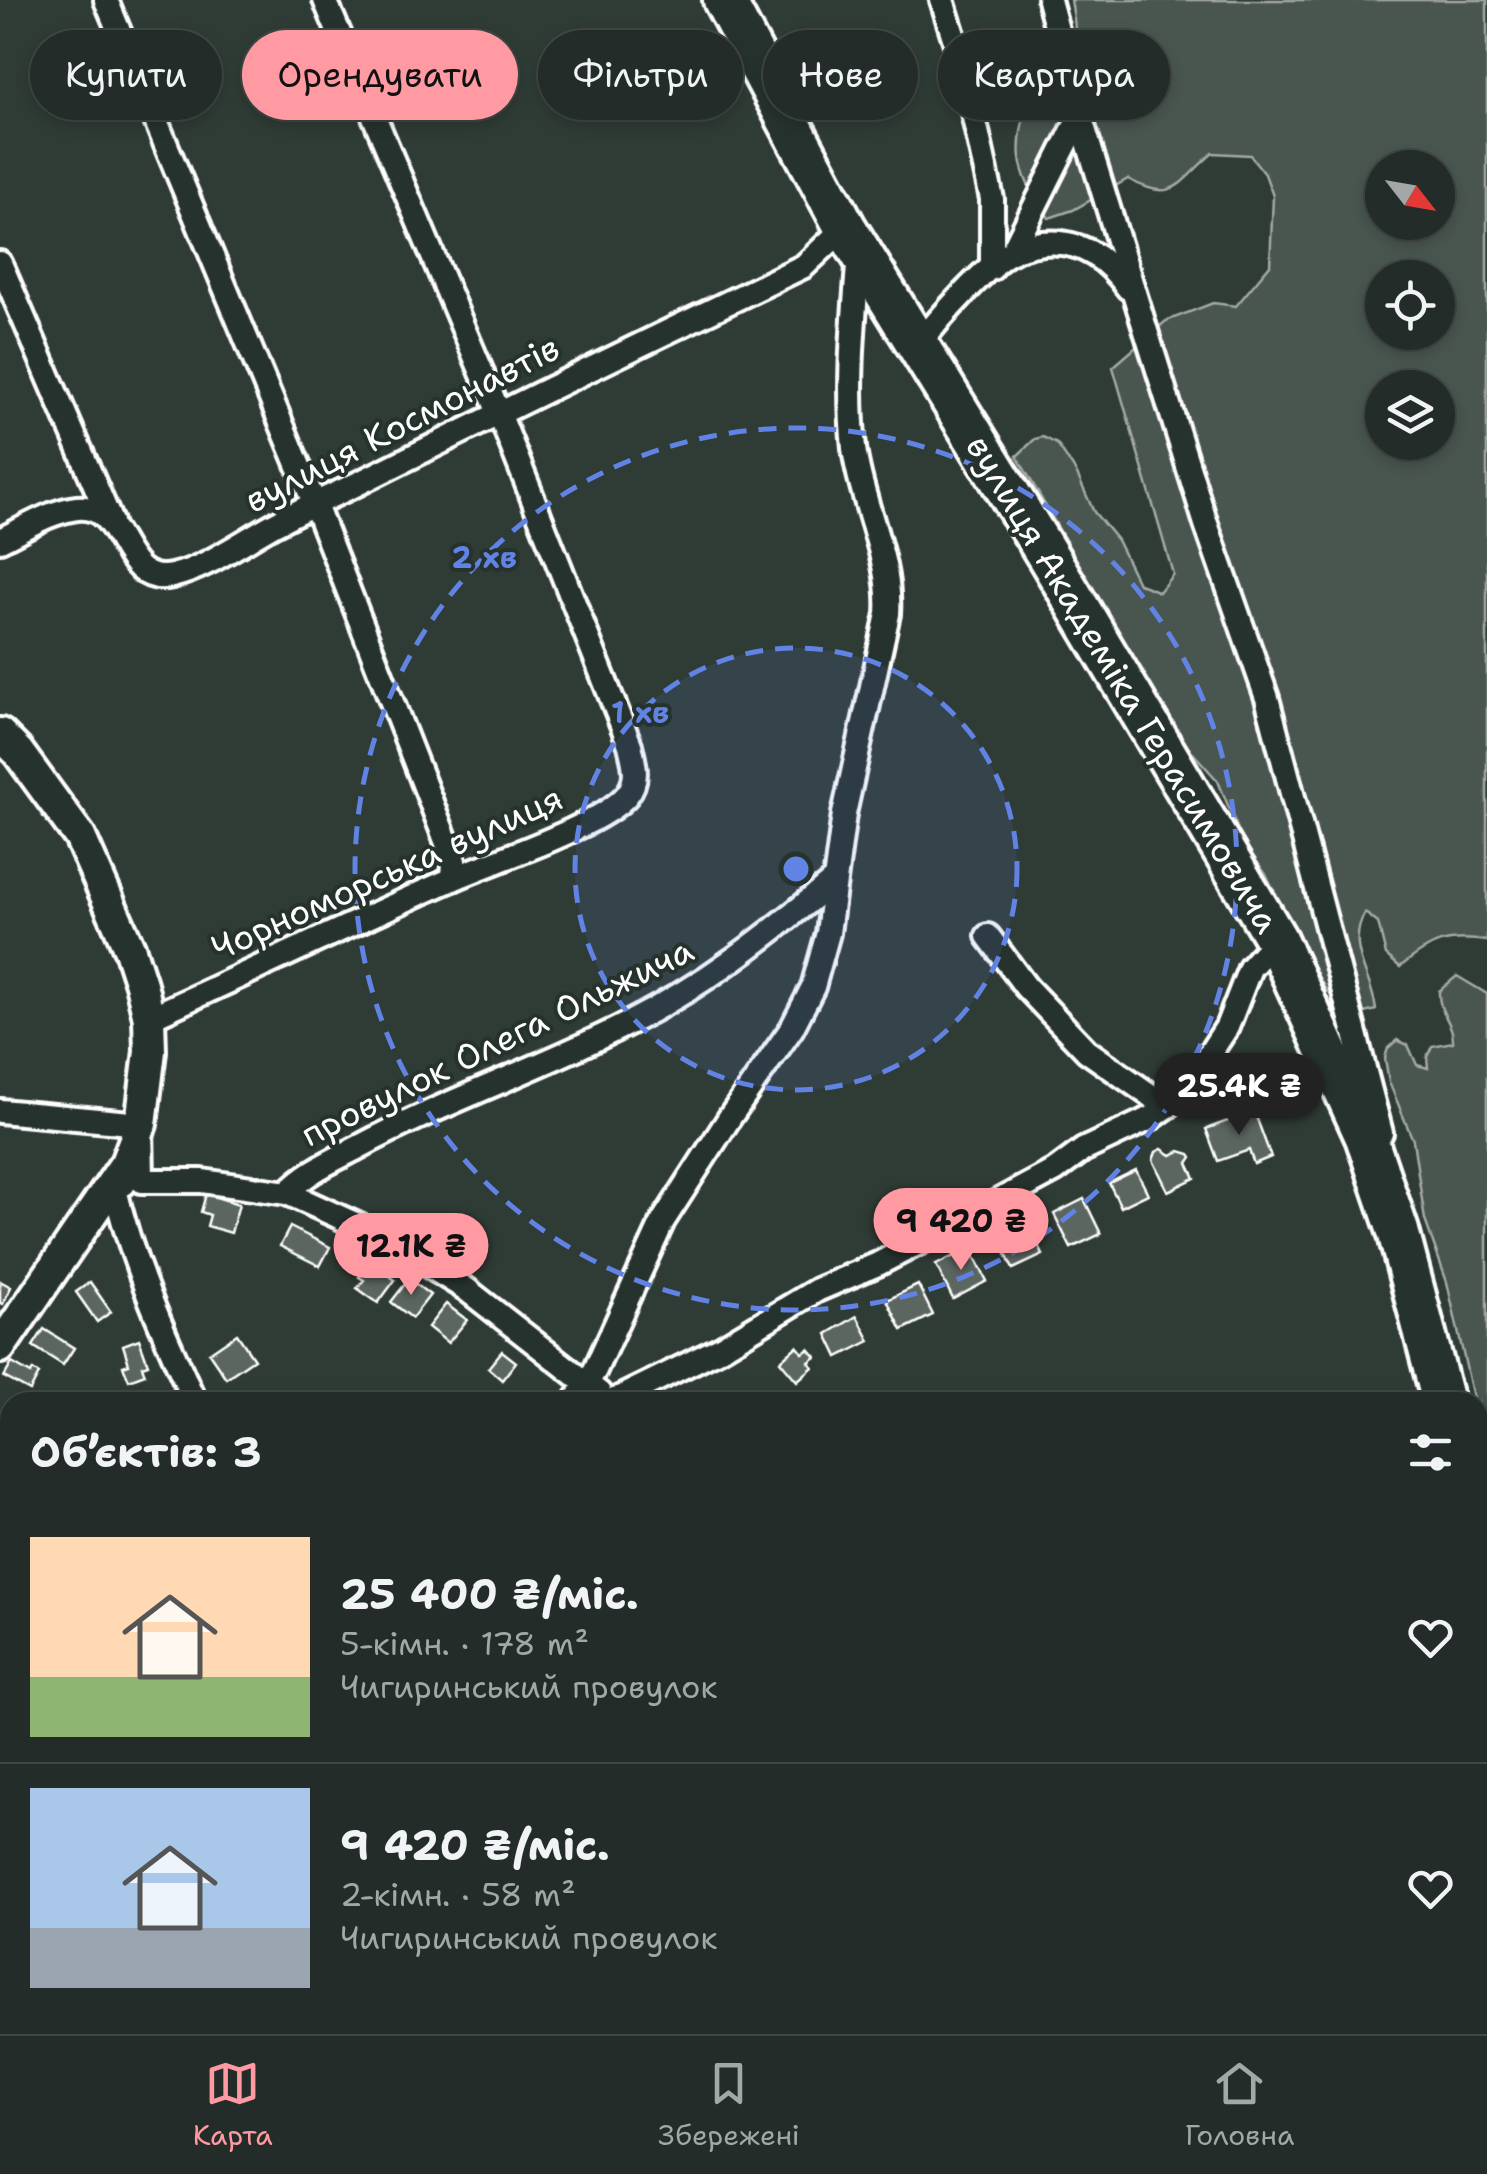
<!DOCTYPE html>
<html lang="uk">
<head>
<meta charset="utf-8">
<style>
	body { margin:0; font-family:"Shantell Sans",sans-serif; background:#2f3834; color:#f1f3f6; height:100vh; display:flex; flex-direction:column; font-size:38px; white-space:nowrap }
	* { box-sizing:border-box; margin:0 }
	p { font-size:32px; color:#a3a7a8 }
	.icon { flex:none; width:55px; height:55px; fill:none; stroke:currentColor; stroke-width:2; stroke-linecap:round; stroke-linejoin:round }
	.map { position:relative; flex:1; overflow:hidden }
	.drawer { position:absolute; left:0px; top:1392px; width:1488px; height:642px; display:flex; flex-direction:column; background:#232c28; border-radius:30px 30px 0 0; box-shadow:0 5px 15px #0003,0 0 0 2px #404845 }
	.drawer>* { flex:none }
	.top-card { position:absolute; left:30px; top:30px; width:1428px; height:90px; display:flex; gap:20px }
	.needle { width:65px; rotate:121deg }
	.controls { position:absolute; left:1365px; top:150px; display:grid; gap:20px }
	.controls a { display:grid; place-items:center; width:90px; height:90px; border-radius:50%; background:#232c28; box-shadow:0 5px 15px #0003,0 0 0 2px #404845; font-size:50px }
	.price { position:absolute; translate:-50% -85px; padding:0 22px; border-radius:35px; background:#ff9aa2; color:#111; font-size:32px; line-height:65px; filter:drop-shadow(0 2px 5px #0008) }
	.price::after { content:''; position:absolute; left:50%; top:60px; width:30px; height:22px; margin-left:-15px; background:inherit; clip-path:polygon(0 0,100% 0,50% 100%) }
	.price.on { background:#222; color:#fff }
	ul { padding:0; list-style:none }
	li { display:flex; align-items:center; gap:30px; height:250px; padding:0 30px }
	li+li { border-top:2px solid #404845 }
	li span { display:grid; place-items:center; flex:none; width:280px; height:200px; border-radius:0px; color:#555 }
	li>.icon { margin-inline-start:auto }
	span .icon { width:120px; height:120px; fill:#fffc; stroke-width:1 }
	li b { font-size:42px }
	h2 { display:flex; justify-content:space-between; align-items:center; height:120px; padding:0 30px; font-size:42px }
	.pill { padding:0 35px; border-radius:45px; background:#232c28; box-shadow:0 5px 15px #0003,0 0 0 2px #404845; font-size:35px; line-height:90px }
	.pill.on { background:#ff9aa2; color:#111 }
	.tab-bar { display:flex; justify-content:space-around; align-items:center; height:140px; border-top:2px solid #404845; background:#232c28; font-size:28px; color:#a3a7a8 }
	.tab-bar a { display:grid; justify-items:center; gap:5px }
	.tab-bar .on { color:#ff9aa2 }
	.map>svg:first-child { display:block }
</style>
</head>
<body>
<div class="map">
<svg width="1487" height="2034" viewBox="0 0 1487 2034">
	<rect width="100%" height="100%" fill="#2f3b35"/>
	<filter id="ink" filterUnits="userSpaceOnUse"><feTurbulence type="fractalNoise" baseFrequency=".01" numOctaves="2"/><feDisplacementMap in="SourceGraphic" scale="20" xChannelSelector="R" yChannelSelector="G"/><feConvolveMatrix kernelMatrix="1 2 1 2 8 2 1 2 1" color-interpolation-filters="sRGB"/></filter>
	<g filter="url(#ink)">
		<g fill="#4a544f" stroke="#a4aaa7" stroke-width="2.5" fill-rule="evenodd">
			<path d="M1071,0h416v941c-41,-6 -56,1 -87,26l-14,-12 -8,-32 -13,-10c-20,36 7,61 11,97l-19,5 -31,-25 -24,-40 -35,-74 -24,-34 -25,-61 -41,-46 -160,-279 18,-17 8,-2 14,7 19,28 18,40 23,28 21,43 21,9 14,-18 -60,-207 53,-46 47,-18 23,3 34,-41 3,-69 -8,-22 -15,-19 -37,-2c-35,29 -37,52 -85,26l-55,31 -24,8c-44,-57 -30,-80 -14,-144 41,-28 45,-23 36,-74zM1382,168h56v54h-56zM1382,278h56v54h-56zM1382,388h56v54h-56z"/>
			<path d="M1457,976l30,18v466l-9,-58h-4l-27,-120 -22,-62 -12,-80 -24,-58 -4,-24 3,-10 9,-8 11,5 9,20 11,3 -1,-11 5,-11 21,-4c1,-20 -15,-28 -14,-51z"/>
		</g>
		<g fill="#5b6661" stroke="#fff" stroke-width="2.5">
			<path d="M1254,1111l17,46 -17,7 -5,-14 -31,11 -12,-32z"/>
			<path d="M1162,1149l9,6 9,-4 10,3 2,3 -4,6 7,15 -27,13 -15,-31 3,-8z"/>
			<path d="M1136,1170l12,24 -27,13 -12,-24z"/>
			<path d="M206,1194l33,10 -8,29 -24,-7 3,-11 -9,-3z"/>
			<path d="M1084,1199l17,35 -30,14 -17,-34z"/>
			<path d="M1029,1225l14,30 -30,14 -14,-30z"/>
			<path d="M290,1227l40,20 -10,19 -40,-20z"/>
			<path d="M970,1248l17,33 -34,18 -17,-34z"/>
			<path d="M375,1256l11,8 -5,5 14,11 -17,23 -21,-15 7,-8 -5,-3z"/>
			<path d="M409,1279l21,16 -18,23 -21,-16z"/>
			<path d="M0,1281l11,6 -8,17 -3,-1z"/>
			<path d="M90,1282l21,30 -14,10 -21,-30z"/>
			<path d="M918,1285l15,30 -31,15 -15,-30z"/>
			<path d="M446,1304l21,16 -19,23 -20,-16z"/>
			<path d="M857,1316l13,25 -32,16 -11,-23z"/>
			<path d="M44,1329l30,19 -11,17 -30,-19z"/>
			<path d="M237,1334l17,25 -28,19 -17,-25z"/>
			<path d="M139,1339l9,25 -6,2 3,8 -16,6 -6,-14 6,-2 -6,-19z"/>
			<path d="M797,1346l6,7 6,-4 7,8 -7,5 4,5 -16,14 -17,-20z"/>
			<path d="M502,1351l14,11 -14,18 -14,-12z"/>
			<path d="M12,1363l19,11 2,-4 6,4 -9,17 -26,-14z"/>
			<path d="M5,1423l5,2v7l-7,14 -3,-1v-19l3,1z"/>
			<rect x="0" y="1604" width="10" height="34"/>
			<path d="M0,1732l10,2v18l-10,-2z"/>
			<path d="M34,2025h34v9l-35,-2z"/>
			<path d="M286,2025v9h-49l-1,-5z"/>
			<rect x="447" y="2025" width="21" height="9"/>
			<path d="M494,2025h19v3h8v6h-27z"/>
			<path d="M552,2025h23v9h-22z"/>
			<path d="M618,2025h28l1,9h-29z"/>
			<path d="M684,2025h20v6h5v3h-24z"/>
			<rect x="786" y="2025" width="18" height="9"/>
			<path d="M841,2025h23v9h-22z"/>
			<path d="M887,2025h25l1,8 -26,1z"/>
			<rect x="928" y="2025" width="19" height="9"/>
			<path d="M975,2025h21v9h-26v-4h5z"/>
			<path d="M1101,2025h35l-7,9h-17z"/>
		</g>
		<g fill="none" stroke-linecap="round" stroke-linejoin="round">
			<g stroke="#fff" stroke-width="30">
				<g id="street">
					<path d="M106,0l209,505 139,356 -1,18"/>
					<path d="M942,0l20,63 30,136v69"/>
					<path d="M1049,0l31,116 56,183 70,225 61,174 114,435"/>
					<path d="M1012,252l68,-136"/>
					<path d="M0,263l111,259"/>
					<path d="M919,344c18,-23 70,-82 94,-93 48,-20 87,-3 115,37"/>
					<path d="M0,540c23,-11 51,-29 77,-32 49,-6 41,80 95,68 36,-8 75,-38 108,-55 24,-13 50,-24 75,-36 149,-75 299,-147 449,-219l41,-39"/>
					<path d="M988,936l38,51 61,64 80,56"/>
					<path d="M149,1018c102,-46 203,-95 306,-140 41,-18 146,-52 172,-83 13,-16 7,-32 3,-50l-131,-332 -174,-413"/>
					<path d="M0,1111l141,13 1,57h60l85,12 92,42 87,54 133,104"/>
					<path d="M124,1184l-10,1c18,78 48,145 81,217"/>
					<path d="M287,1193c19,-21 45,-32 70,-45 87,-47 182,-79 270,-124 79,-40 139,-87 206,-143"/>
					<path d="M613,1401l106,-52 98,-59 61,-26 91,-47 87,-47 27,-20 70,-33 27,-20 19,-27 28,-43 23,-59 26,-29"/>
					<path d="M575,1402l20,-32 68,-149 67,-104 62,-89 21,-41 15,-54 16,-119 44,-200c4,-56 -27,-110 -34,-166 -7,-64 0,-130 5,-194"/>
					<path d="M0,1660h10"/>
					<path d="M306,2025l1,9"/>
					<path d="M666,2025v9"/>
					<path d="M1195,2025l4,9"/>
					<path d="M2,2034l8,-82"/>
				</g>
			</g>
			<g stroke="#fff" stroke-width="38">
				<path id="secondary" d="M0,734l18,18 62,85 50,113 11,34 8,34 1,33 -9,73 -15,39 -126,184"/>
			</g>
			<g stroke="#fff" stroke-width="48">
				<g id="highway">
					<path d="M724,0l121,227 204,331 227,381 90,198 32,94 45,171"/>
					<path d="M1478,1537l9,37"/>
				</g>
			</g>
			<use href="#street" stroke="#26332d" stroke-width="22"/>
			<use href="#secondary" stroke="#26332d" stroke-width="30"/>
			<use href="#highway" stroke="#26332d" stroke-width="40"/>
		</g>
	</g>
	<circle cx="796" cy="869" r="221" fill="#6183e4" fill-opacity=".12"/>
	<g fill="none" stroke="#6183e4" stroke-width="5" stroke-dasharray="18 12">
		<circle cx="796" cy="869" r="221"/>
		<circle cx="796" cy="869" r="441"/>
	</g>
	<g text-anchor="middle" stroke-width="8" stroke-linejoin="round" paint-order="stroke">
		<g font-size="35" fill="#fff" stroke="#26332d">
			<text transform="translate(402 424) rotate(-27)" y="12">вулиця Космонавтів</text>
			<text transform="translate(1123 684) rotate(59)" y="12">вулиця Академіка Герасимовича</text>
			<text transform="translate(387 873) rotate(-24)" y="12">Чорноморська вулиця</text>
			<text transform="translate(497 1042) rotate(-26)" y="12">провулок Олега Ольжича</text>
		</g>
	</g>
	<circle cx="796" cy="869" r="15" fill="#6183e4" stroke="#26332d" stroke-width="5"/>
	<g font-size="30" text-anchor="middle" font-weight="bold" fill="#6183e4" stroke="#26332d" stroke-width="8" stroke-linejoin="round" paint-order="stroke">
		<text x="484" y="568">2 хв</text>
		<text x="640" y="723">1 хв</text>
	</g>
</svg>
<div class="controls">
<a><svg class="needle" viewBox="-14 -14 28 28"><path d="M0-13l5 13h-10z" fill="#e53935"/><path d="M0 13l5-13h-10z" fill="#a3a7a8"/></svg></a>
<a><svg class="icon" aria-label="locate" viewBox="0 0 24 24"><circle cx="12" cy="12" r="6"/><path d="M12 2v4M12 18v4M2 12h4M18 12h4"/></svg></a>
<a><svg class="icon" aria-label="layers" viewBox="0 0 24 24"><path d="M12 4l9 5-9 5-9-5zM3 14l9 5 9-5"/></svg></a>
</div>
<b class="price on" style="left:1239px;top:1138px">25.4K ₴</b>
<b class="price" style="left:961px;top:1273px">9 420 ₴</b>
<b class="price" style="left:411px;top:1298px">12.1K ₴</b>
<div class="top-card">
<a class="pill">Купити</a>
<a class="pill on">Орендувати</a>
<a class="pill">Фільтри</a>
<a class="pill">Нове</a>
<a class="pill">Квартира</a>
</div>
<section class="drawer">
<h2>Об’єктів: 3<svg class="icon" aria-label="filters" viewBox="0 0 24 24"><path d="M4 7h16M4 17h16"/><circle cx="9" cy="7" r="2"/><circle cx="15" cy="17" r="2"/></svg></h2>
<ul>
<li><span style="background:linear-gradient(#ffd9b3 70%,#8fb573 0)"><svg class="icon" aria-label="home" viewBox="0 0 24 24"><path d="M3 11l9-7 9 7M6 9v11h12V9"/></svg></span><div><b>25 400 ₴/міс.</b><p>5-кімн. · 178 m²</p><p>Чигиринський провулок</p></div><svg class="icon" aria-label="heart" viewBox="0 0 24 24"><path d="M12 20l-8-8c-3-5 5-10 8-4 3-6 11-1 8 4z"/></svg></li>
<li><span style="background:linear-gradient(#a9c7e8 70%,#9aa5b1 0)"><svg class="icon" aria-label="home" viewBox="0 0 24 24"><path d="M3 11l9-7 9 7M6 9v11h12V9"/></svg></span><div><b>9 420 ₴/міс.</b><p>2-кімн. · 58 m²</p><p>Чигиринський провулок</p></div><svg class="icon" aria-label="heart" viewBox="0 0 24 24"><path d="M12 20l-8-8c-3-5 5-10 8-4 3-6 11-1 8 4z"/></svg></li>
</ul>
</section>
</div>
<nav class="tab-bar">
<a class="on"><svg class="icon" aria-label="map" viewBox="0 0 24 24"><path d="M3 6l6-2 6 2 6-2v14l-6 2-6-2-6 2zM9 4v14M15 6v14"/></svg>Карта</a>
<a><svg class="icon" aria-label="saved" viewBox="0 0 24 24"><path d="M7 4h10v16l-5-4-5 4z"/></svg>Збережені</a>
<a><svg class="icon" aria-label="home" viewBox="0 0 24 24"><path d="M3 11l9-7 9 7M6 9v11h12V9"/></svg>Головна</a>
</nav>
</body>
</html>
